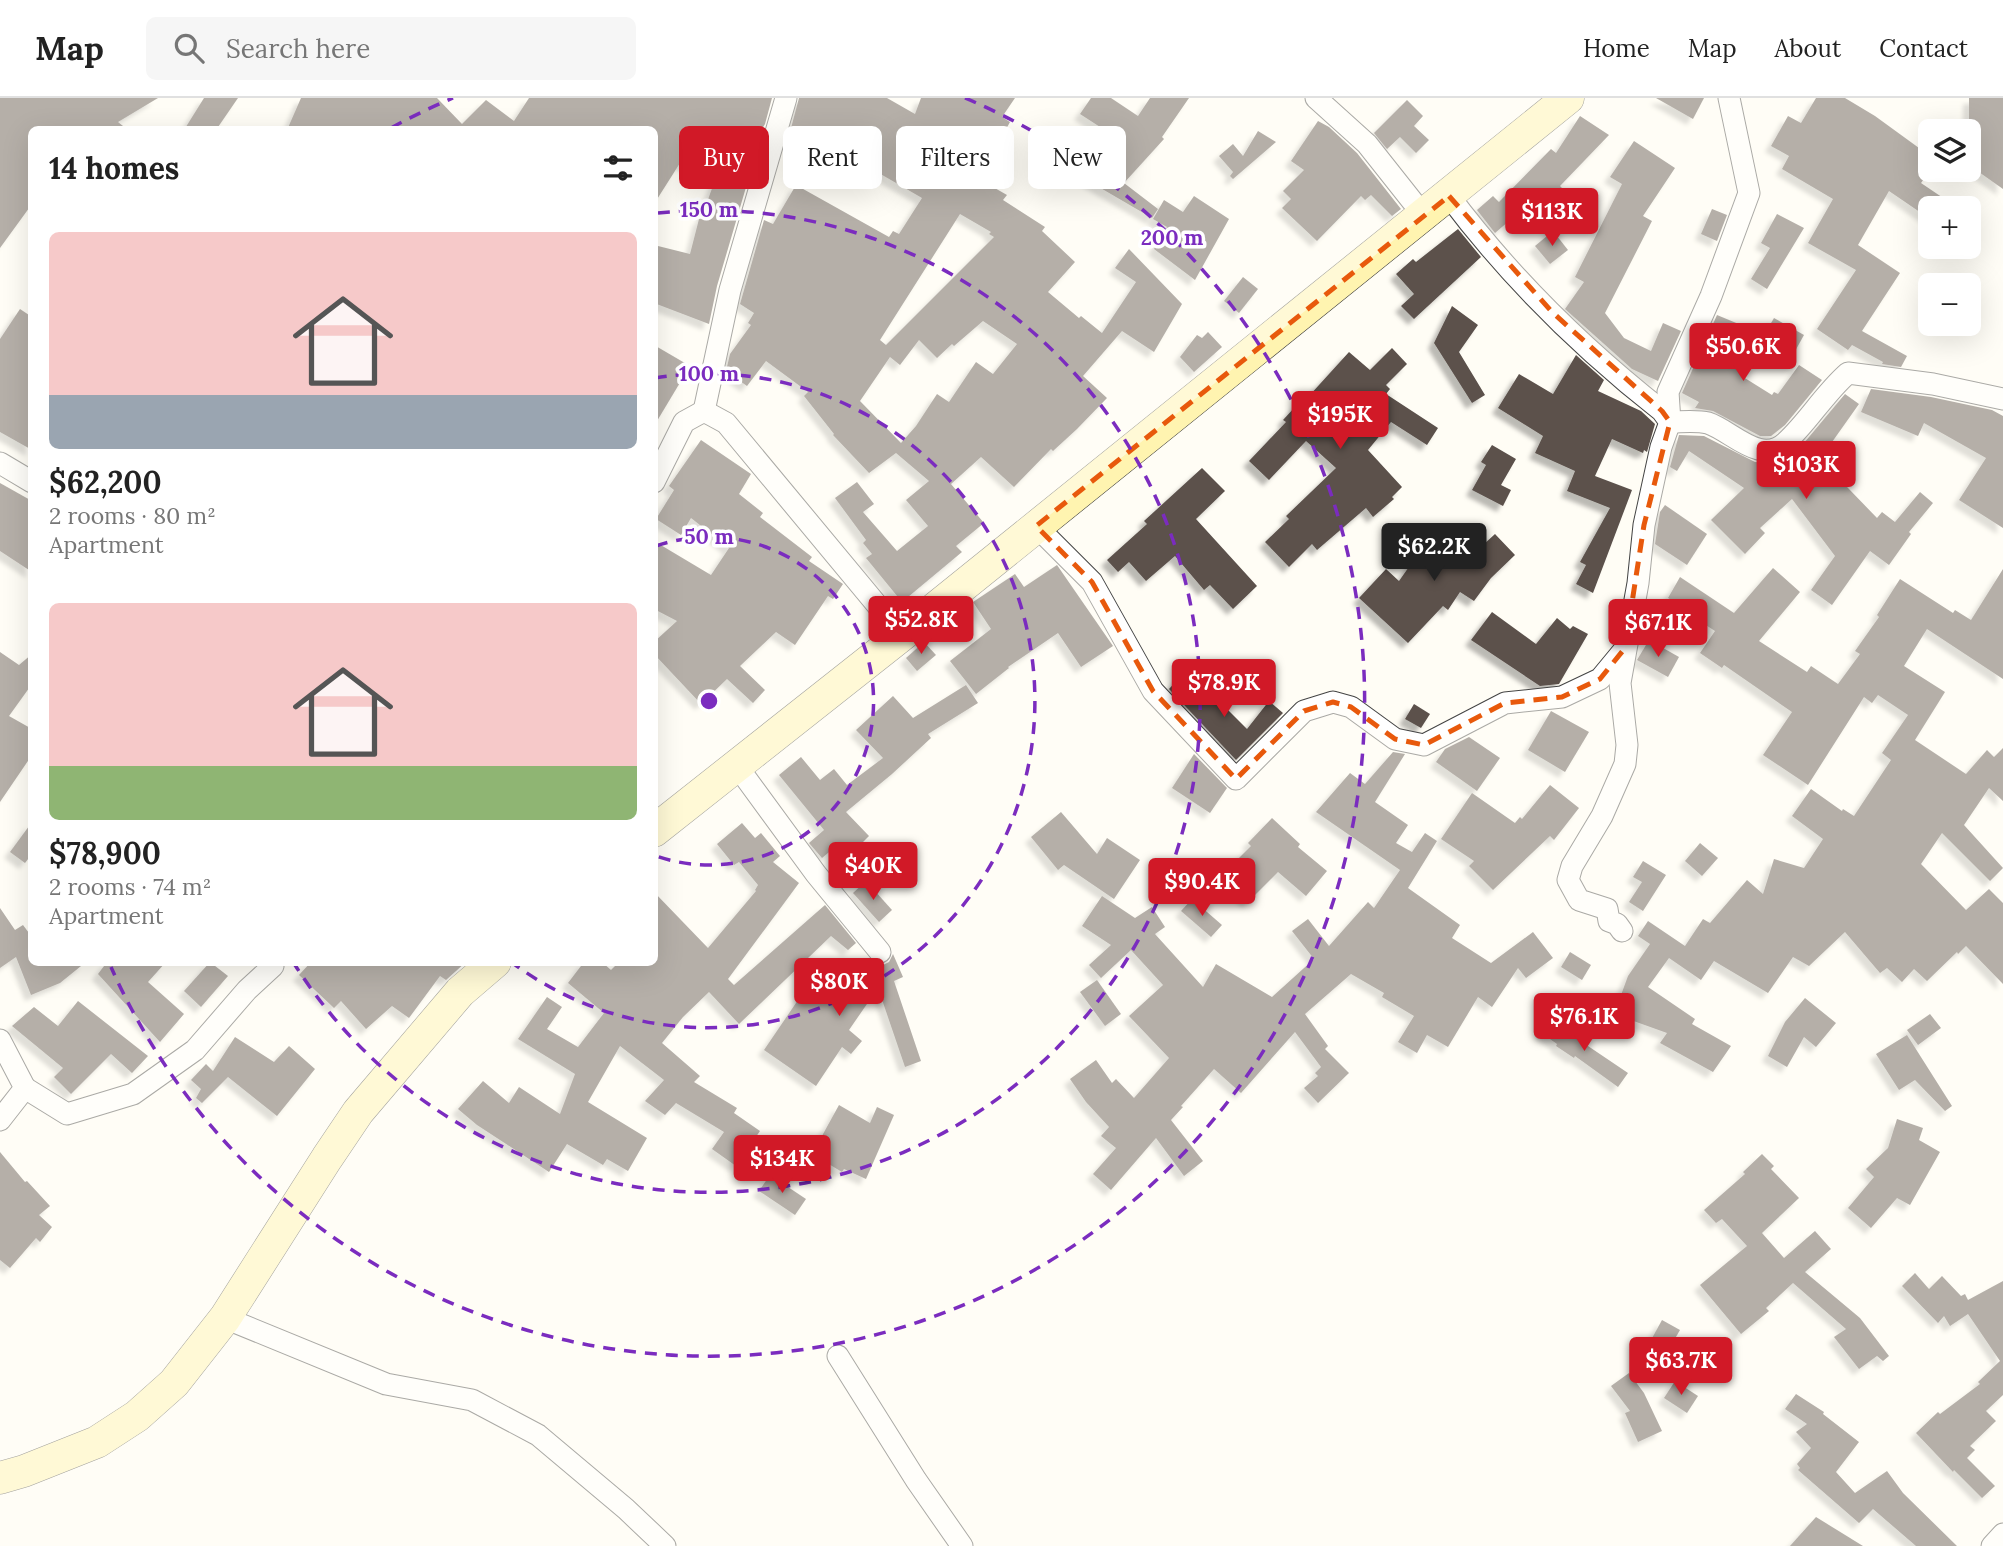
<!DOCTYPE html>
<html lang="en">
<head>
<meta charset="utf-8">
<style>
	body { margin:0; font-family:Lora,serif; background:#f6f6f6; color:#222; height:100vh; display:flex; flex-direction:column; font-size:26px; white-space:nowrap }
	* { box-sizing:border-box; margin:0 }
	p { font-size:23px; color:#767676 }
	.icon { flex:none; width:38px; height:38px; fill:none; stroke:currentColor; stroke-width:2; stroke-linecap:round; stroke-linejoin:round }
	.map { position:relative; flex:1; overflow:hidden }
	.drawer { position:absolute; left:28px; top:28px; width:630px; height:840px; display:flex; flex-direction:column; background:#fff; border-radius:10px; box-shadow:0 7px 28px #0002 }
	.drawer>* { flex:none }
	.guide { position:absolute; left:679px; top:28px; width:665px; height:63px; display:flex; gap:14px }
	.controls { position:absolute; left:1918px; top:21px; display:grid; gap:14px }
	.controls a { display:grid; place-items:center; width:63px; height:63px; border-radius:10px; background:#fff; box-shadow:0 7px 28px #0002; font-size:35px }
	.price { position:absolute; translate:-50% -60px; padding:0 16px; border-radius:7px; background:#d11927; color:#fff; font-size:23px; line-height:46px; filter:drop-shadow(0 2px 4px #0008) }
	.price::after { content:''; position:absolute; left:50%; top:42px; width:21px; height:16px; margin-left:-10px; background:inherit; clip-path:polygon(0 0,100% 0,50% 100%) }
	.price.active { background:#222; color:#fff }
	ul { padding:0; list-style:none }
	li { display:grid; align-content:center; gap:14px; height:371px; padding:0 21px }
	li span { display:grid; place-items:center; height:217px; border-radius:10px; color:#555 }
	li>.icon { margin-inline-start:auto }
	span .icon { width:126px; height:126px; fill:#fffc; stroke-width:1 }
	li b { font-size:30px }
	h2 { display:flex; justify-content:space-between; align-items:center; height:84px; padding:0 21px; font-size:30px }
	.pill { padding:0 24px; border-radius:10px; background:#fff; box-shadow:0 7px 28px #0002; font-size:24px; line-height:63px }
	.pill.active { background:#d11927; color:#fff }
	header { display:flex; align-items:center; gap:42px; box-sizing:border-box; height:98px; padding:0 35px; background:#fff; border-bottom:2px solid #e0e0e0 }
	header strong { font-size:33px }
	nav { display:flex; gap:38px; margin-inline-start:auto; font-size:24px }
	.search { width:490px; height:63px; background:#f6f6f6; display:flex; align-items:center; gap:18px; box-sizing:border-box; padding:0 24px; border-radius:10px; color:#767676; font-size:26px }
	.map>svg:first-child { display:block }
</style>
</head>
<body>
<header>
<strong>Map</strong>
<div class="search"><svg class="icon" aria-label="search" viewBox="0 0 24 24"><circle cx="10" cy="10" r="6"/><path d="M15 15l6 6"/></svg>Search here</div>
<nav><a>Home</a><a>Map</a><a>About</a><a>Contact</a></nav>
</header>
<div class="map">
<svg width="2003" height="1448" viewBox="0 0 2003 1448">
	<defs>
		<filter id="shadow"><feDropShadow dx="-6" dy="6" stdDeviation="2" flood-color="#0004"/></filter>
	</defs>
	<rect width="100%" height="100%" fill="#fffdf5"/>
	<g fill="#5b514c" fill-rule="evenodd" filter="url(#shadow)">
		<path d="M0,0h158l-40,24 10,8h-96v74l-32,44z"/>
		<path d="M204,0h34l-22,32h-32z"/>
		<path d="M301,0h136l25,26 24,-24 28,21 15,-23h243l-7,26 -19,32 8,4 -37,126 -8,38 -55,-21v-58l36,9 9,-35h2l14,-39 -35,-17 -26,41v-74h-367z"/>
		<path d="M799,0h88l28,16 6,-16h94l-13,19 8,5 -31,57 28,16 -4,5 42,27 -3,4 33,31 -27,30 31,26 2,-2 21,17 34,-51 -21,-14 14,-19 53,55 -28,48 -32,-21 -39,45 24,22 -30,31 -24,22 -2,-2 -37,38 -33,-30 -30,27 33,39 -28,23 6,6 -60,50 -36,-44 6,-4 -9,-11 3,-3 -31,-42 22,-16 17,22 -11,8 34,39 31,-25 -22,-26 23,-19 -33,-28 -27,20 -36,-38 1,-1 -30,-38 4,-4 -42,-31 -19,25 -21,-15 4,-17 21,-29 -3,-2 6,-10 -14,-9 24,-84 9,4 23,-39 93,52 4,-6 6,3 23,-36 -102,-59 -2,3 -27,-14zM960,116l31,18 -2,2 5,3 -108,108 -6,-5zM983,223l34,23 -24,30 -17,-12 -27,40 -12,-8 -21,32 -15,17 -41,-42 30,-44 10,8 19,-25 18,18 15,-14 2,2z"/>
		<path d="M1091,0h20l27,18 12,-18h39l-27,39 2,2 -40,44 34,26 -6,9 -72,-42 34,-40 -34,-22z"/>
		<path d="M1656,0h48l-11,21z"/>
		<path d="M1816,0h29l30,18 55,40v14l-9,13 37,25h-28v11l-41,-28 -31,54 42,28 -38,58 45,25 -6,11 -19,-3 1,-2 -31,-17 -4,5 -31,-21 39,-59 -48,-27 25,-44 -51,-30 7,-13 -18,-10 17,-30 13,7z"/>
		<path d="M1969,0h34v91l-34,-24z"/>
		<path d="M1407,2l16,16 -9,10 15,14 -13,13 -16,-16 -13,12 -13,-16z"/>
		<path d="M1580,18l29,19 -49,51 5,5 -22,22 -12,-11 -36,31 -18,-23 16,-14 6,6 52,-53 5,4z"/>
		<path d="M1318,23l11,6 28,26 44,56 -9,7 -21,-21 -6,5 -4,-4 -44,45 -35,-33 9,-9 -8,-8 21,-21 -13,-9z"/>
		<path d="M1258,33l18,11 -43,37 -3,-3 3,-4 -14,-16 14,-12 10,12z"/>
		<path d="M1634,43l41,27 -32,48 9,5 -47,92 19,25 27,13 12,-28 18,8 -23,50 -26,-12 -67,-60 19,-27 -9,-5 47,-93 -12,-7z"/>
		<path d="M1194,98l35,23 -34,61 -41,-31 13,-22 -14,-8 11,-19 19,12z"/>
		<path d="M1712,111l15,6 -10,26 -16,-7z"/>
		<path d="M1777,116l27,14 -37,61 -16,-10 19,-31 -9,-5z"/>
		<path d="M1458,131l23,28 -67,62 -13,-13 13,-12 -18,-20 17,-15 3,3z"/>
		<path d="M1553,133l15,19 -18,14 -15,-18z"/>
		<path d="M1243,179l15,12 -19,24 -15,-12z"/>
		<path d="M1452,208l26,19 -19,27 26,43 -13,8 -38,-60z"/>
		<path d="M20,211l12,8v133l-32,-18v-93z"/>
		<path d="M1717,217l41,17 -18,43 32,20 2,-3 4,2 21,-29 23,15 -37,45 -14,11h-11l-47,-25 -18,-3 4,-6 -17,-9z"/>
		<path d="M1774,220l30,17 -10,18 -30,-18z"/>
		<path d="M1208,234l14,15 -28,25 -14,-15 17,-22 5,3z"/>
		<path d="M654,247l36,21 -36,60z"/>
		<path d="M1392,250l15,16 -21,21 4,4 -4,5 52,34 -11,17 -36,-23 -23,28 34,37 -10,10 2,2 -21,18 -7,-9 -49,42 -5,-6 -23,23 -24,-25 24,-23 -3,-3 50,-48 -30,-27 -37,39 -20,-19 37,-39 -3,-2 24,-26 2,2 40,-44 21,18z"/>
		<path d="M1576,257l28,25 -6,11 43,20 14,13 -8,28 -3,-2 -1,3 -31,-14 -17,37 37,14 -39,103 -17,-9 10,-19 -6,-3 30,-54 -43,-17 8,-20 -40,-18 8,-17 -45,-28 21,-34 34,20z"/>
		<path d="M1871,291l60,8 61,13 11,6v112l-44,-28 27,-42 -62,-35 -6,13 -57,-24z"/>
		<path d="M1845,296l14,10 -39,55 57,59 5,-6 13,10 25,-30 13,11 -24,29 2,2 -22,31 -19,-14 -38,54 -21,-15 24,-34 -43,-57 -32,29 5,5 -20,21 -34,-34 33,-32 -55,-37 -12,20 -7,-4 9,-32 25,1 51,26 14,1 14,-3 21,-17z"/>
		<path d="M701,342l50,34 -12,20 24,19 -3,4 52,40 -3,4 34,23 -10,15 -5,-3 -33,49 -19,-13 -36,34 25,24 -12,13 -26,-24 -26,25 -47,-50v-12l23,-21 -23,-12v-68l57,34 18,-27 -38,-30 -10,17 -25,-16 18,-29 -5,-4z"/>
		<path d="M1492,347l24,14 -15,26 10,5 -8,16 -31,-16 14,-25 -5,-3z"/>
		<path d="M1202,370l23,23 -29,28 61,67 -24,23 -23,-24 -6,5 -29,-34 -29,25 -17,-19 -11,10 -11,-12 40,-36 -3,-3z"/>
		<path d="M0,385l32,18v71l-32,-21z"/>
		<path d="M1665,407l42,29 -20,31 -32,-21 5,-32z"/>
		<path d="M1443,432l11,14 3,-2 13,15 25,-23 20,21 -24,23 -17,23 -14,-9 -12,18 -5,-4 -35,37 -49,-45 27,-29 13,12 24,-34z"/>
		<path d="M1057,467l56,81 -32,21 -23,-34 -50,34 1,1 -33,26 -26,-33 41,-32 -18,-27 42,-28 9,13z"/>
		<path d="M1773,470l27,24 -41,49 48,31 4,-6 27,18 22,-30 -5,-3 24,-34 -2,-2 23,-36 53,34 2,-3 16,10 32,-51v110l-76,-50 -23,37 41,26 -30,48 51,34 21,-24 7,7 9,-9v53l-14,-13 -25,37 39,43 -13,13 -48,-48 -21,31 45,46 23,-21 14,14v81l-37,-38 -8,8 -1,-2 -30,29 -13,-12 -12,13 -15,-14 -7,5 -35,-41 -36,34 -16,-9 -25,36 -54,-32 -13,19 -32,-22 -21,29 47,32 -3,5 39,22 -18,26 -53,-29 7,-10 -53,-19 14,-38 22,-32 -12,-8 10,-15 37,25 18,-27 7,4 37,-43 16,14 11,-35 30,9 19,-29 -31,-23 19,-27 31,22 1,-2 11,7 37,-56 -9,-7 26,-38 -30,-20 -6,8 -8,-6 -56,88 -45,-30 29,-43 -68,-47 -2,3 -22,-15 15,-22 -14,-9 3,-3 -36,-21 12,-21 54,36z"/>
		<path d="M1492,514l44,32 21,-26 13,11 3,-3 15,8 -29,50 -19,2 -69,-46z"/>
		<path d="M1649,542l30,17 -11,20 -31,-17z"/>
		<path d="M924,544l12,13 -19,16 -11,-13z"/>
		<path d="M0,554l19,13 13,-11v30l-23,32 23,13v26l-32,47z"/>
		<path d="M1181,578l22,21 6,-6 38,38 22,-28 14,12 -47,47 -67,-71z"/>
		<path d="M966,587l12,18 -50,31 3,4 -39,36 -46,38 23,24 -17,17 -11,-11 -19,16 -13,-15 15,-13 -45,-55 22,-18 19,23 14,-11 13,16 36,-27 -27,-28 37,-34 20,22z"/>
		<path d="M1414,606l16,10 -9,14 -16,-9z"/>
		<path d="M1551,613l38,21 -24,40 -37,-22z"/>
		<path d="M1469,639l31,21 -23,33 -41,-29 9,-13z"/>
		<path d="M1393,654l12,2 -30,48 33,23 -12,18 16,9 13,-19 12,8 -29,47 52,37 -8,13 39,25 42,-31 20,26 -27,20 -8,-10 -26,39 -14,-10 -30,50 -21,-12 -10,18 -19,-11 16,-26 -32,-19 2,-4 -33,-19 -46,40 23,32 -3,3 24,24 -31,30 -14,-15 14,-12 -3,-3 6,-6 -26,-35 -54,61 -27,-24 -33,37 2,1 -12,13 32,41 -19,15 -28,-38 -45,52 -18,-16 23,-26 -15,-12 8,-9 -23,-25 -16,-23 26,-19 16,23 4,-4 18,19 35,-40 -40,-42 34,-31 -32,-35 -30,28 -12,-13 22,-20 -29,-19 20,-30 33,22 17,-11 13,20 -10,7 48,53 13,-23 56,33 42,-38 -22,-28 16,-12 21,27 39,-44 6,6 26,-38 -84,-58 34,-39 15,11z"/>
		<path d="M1194,656l33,34 -17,25 -38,-25z"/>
		<path d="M1550,687l29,23 -25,32 -4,-4 -57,54 -24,-24 5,-5 -33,-22 31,-46 43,30 5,-6 2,2z"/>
		<path d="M1061,714l36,42 10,-16 33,22 -26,39 -50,-34 -6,5 -27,-33z"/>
		<path d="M1272,720l28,26 -2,3 29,24 -21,25 -28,-24 -30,30 -27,-26 30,-30 -3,-3z"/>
		<path d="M32,724v32l-7,9 -15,-11z"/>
		<path d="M742,725l13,15 6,-5 19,23 -7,6 26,21 -71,96 6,6 91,-80 31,38 -8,7 -17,-14 -92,88 -30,-32 -26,25 -21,26 38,33 -6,6 43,26 -3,5 26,18 -24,35 -24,-17 12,-17 -48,-29 -11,12 -20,-14 19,-21 -44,-34 -32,56 59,36 -19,33 -21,-12 -4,6 -36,-21 -18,28 -72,-47 -19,-16 25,-28 26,22 10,-16 41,27 15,-40 -57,-35 29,-42 15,10 -15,22 31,18 26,-34 -36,-30 16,-21h18l9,8 8,-8h35v-70l54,56 48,-57 -1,-1 3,-5 -19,-23 -5,3 -17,-21z"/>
		<path d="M1700,745l18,15 -16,18 -17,-15z"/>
		<path d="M1643,763l23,14 -23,36 -14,-9 13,-20 -9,-5z"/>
		<path d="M866,783l26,29 -13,12 -26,-29z"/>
		<path d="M1192,801l30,26 -11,12 -30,-26z"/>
		<path d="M0,810l15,22 8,-5 9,12v25h54l-26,21 -29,12 -15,-38 -16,11z"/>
		<path d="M1570,854l21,13 -9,15 -21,-13z"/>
		<path d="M893,856l10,23 -9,4 27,80 -16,6 -27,-79 -29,42 13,11 -11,13 -9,-7 -26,39 -52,-36 49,-72 55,-20 7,6 8,1 6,-3z"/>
		<path d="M107,864h59l-18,20 36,32 -24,28 -62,-68z"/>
		<path d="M210,864l18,14 -27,31 -17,-16z"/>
		<path d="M311,864h155l-20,18 -6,-4 -31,42 -17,-12 -26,23 -25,-28 -7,7 -35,-33z"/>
		<path d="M1097,882l24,34 -16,12 -25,-34z"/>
		<path d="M1805,900l31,25 -20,24 -12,-10 -17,30 -19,-11 17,-34z"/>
		<path d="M78,903l70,55 -16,17 -21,-19 -40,40 -17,-17 9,-9 -51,-42 22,-19 24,19z"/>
		<path d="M1930,916l11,14 -23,17 -11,-15z"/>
		<path d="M1548,921l80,54 -10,14 -43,-31 -1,2 -18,-12 1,-2 -17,-12z"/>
		<path d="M1907,937l45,71 -7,5 -30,-31 -16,10 -23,-36z"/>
		<path d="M235,939l39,25 15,-16 26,23 -38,47 -49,-39 -26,26 -6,-5 5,-9 -10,-9 15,-16 7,7z"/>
		<path d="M839,1007l31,18 7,-16 17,8 -28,64 -22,-10 -2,3 -30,-18z"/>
		<path d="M1897,1021l26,9 -4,12 21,12 -30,53 -13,-7 -26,30 -23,-20 26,-31 -8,-8 22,-21z"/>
		<path d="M0,1054l25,30 2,-1 23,25 -11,9 13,12 -12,15 -4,-4 -26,30 -10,-8z"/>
		<path d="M1762,1056l12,12 -3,3 28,29 -37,35 22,25 31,-27 16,18 -26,23 55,46 29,38 -6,5 -6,-5 -18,13 -25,-32 12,-8 -53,-46 -27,25 3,3 -28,23 -41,-49 47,-39 -25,-27 -6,4 -12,-13 41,-36 -2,-2z"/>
		<path d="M770,1077l36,24 -11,16 -36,-24z"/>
		<path d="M1915,1175l14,16 13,-13 19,20 4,-2 3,6 35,-19v114l-17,16 10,10 -26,25 5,4 -8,8 28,28 -13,12 -28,-28 -1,2 -37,-39 22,-21 2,2 40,-30 -2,-2 22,-21 -32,-47 -18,12 -6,-10 -6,7 -36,-37z"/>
		<path d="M1662,1222l18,10 -11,19 -18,-9z"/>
		<path d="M1629,1275l15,20 18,38 -24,11 -13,-29 5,-2 -19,-25z"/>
		<path d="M1675,1283l23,15 -11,17 -23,-15z"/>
		<path d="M1796,1296l28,18 -1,2 36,28 -23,30 19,21 32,-22 16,22 54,53h-41l-43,-37 -14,14 -61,-53 2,-2 -3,-4 14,-16 -15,-16 11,-8 -22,-15z"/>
		<path d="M1816,1419l47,29h-73z"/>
	</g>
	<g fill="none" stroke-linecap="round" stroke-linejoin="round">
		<g stroke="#444" stroke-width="23">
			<g id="street">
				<path d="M1316,0l51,46 57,72"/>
				<path d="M1729,0l20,95 -38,103 -43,96 2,30c11,0 26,-2 38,1 24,8 53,43 78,19 22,-20 38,-48 62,-69l85,11 70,15"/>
				<path d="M1449,98c60,80 134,153 213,215l8,11 -9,25 -17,78 -6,58 -18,100 7,62 -2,19 -23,52 -30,50 -4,14 11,20 28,9 2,12 8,3 5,7"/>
				<path d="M704,313l26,-121 56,-192"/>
				<path d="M0,365l32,19"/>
				<path d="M654,384l30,-60 20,-11 22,12 176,212"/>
				<path d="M1036,428l56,56 61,109 83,88 68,-68 29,-9 18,5 44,32 29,6 81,-42 57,-6 38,-18 24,-29"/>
				<path d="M737,668l79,108 64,78"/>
				<path d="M0,942l25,48 -25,32"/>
				<path d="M25,990l42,26 66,-20 62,-44 52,-60 26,-24 -2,-4"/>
				<path d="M225,1220l161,66 86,16 66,35 88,74 39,37"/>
				<path d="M838,1258l78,124 46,66"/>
				<path d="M1992,1448l11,-12"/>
			</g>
		</g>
		<g stroke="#333" stroke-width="33">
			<g id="secondary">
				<path d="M654,733l248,-196 666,-537"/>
				<path d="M0,1380l24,-7 73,-29 40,-26 37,-33 51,-65 102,-160 31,-46 102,-120 35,-30"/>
			</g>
		</g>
		<use href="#street" stroke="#fff" stroke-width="21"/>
		<use href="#secondary" stroke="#fff4b0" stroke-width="32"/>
	</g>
	<path d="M0 0H2003V1448H0ZM1449,98l103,116 110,99 8,11 -26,103 -19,123 -25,31 -38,18 -57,6 -81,42 -29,-6 -44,-32 -18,-5 -29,9 -68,68 -83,-88 -61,-109 -56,-56z" fill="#fffdf5" fill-opacity=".55" fill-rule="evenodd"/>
	<path fill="none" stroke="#e8590c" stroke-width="5" stroke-dasharray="14 9" stroke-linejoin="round" d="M1449,98l103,116 110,99 8,11 -26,103 -19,123 -25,31 -38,18 -57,6 -81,42 -29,-6 -44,-32 -18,-5 -29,9 -68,68 -83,-88 -61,-109 -56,-56z"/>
	<g fill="none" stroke="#7b2cbf" stroke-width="3.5" stroke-dasharray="12 9">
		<path d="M656 448A164 164 0 1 1 656 758"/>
		<path d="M655 280A327 327 0 1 1 514 866"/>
		<path d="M658 115A491 491 0 1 1 295 867"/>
		<path d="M391 30A655 655 0 0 1 453 0M965 0A655 655 0 1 1 111 869"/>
	</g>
	<circle cx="709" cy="603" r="10" fill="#7b2cbf" stroke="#fff" stroke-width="3.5"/>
	<g font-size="21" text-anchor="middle" font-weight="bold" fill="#7b2cbf" stroke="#fff" stroke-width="7" stroke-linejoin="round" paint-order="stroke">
		<text x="709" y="119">150 m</text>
		<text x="1172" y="147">200 m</text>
		<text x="709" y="283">100 m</text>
		<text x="709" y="446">50 m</text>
	</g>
</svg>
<div class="controls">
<a><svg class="icon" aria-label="layers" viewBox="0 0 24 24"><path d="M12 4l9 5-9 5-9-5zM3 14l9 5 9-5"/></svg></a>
<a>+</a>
<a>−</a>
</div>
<b class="price" style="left:1552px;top:150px">$113K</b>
<b class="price" style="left:1743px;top:285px">$50.6K</b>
<b class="price" style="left:1340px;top:353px">$195K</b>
<b class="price" style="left:1806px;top:403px">$103K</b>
<b class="price active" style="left:1434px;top:485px">$62.2K</b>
<b class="price" style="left:921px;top:558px">$52.8K</b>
<b class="price" style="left:1658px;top:561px">$67.1K</b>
<b class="price" style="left:1224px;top:621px">$78.9K</b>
<b class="price" style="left:873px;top:804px">$40K</b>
<b class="price" style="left:1202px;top:820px">$90.4K</b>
<b class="price" style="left:839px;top:920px">$80K</b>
<b class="price" style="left:1584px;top:955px">$76.1K</b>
<b class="price" style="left:782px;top:1097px">$134K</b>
<b class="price" style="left:1681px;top:1299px">$63.7K</b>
<div class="guide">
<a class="pill active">Buy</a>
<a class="pill">Rent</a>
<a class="pill">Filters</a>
<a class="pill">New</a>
</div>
<section class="drawer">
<h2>14 homes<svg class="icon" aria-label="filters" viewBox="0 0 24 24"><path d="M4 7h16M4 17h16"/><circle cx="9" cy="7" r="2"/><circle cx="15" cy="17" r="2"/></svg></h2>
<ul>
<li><span style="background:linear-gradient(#f6c9c9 75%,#9aa5b1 0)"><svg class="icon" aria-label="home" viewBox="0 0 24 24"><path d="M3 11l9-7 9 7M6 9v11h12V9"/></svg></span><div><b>$62,200</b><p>2 rooms · 80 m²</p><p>Apartment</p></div></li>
<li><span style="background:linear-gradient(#f6c9c9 75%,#8fb573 0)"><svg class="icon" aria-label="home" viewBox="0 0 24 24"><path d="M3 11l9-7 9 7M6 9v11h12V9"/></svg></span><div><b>$78,900</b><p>2 rooms · 74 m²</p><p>Apartment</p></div></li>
</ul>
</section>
</div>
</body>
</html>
